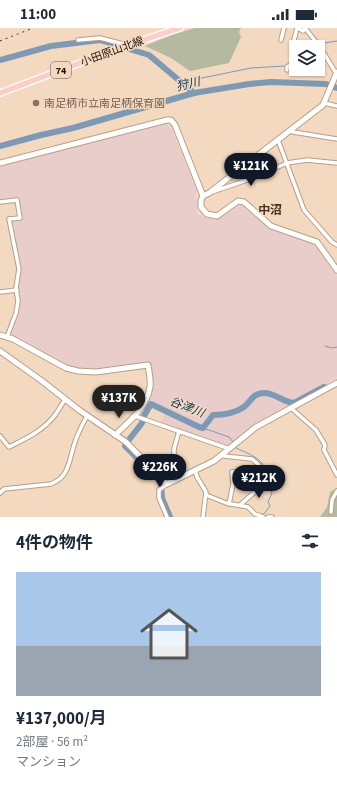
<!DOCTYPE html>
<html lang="ja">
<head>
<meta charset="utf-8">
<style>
	body { margin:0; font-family:"Source Sans 3","Noto Sans JP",sans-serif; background:#f6f6f7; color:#1f2937; height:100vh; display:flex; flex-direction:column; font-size:15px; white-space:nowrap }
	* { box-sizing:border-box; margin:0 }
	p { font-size:13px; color:#747a83 }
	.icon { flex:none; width:22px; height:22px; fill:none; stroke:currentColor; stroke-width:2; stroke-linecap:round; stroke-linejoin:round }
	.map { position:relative; height:489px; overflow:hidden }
	.side { display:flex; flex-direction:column; background:#fff; flex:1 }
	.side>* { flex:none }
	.buttons { position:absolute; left:289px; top:12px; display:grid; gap:8px }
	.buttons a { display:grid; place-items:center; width:36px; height:36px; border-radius:0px; background:#fff; box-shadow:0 1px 3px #0004; font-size:20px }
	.price { position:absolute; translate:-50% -34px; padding:0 9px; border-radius:14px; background:#111827; color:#fff; font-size:13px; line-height:26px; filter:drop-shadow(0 1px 2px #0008) }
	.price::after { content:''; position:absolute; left:50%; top:24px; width:12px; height:9px; margin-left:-6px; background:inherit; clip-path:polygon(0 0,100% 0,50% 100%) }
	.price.current { background:#222; color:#fff }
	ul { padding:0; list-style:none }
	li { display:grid; align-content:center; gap:8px; height:212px; padding:0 16px }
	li+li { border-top:1px solid #e0e1e3 }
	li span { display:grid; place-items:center; height:124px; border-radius:0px; color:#555 }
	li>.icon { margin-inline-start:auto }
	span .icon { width:72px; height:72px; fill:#fffc; stroke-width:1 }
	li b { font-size:17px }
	h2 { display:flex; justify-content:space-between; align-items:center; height:48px; padding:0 16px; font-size:17px }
	.status { display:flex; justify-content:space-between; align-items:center; height:28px; padding:0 20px; background:#fff; direction:ltr }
	.status svg { height:11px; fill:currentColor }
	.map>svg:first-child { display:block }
</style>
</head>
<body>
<div class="status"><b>11:00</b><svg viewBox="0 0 49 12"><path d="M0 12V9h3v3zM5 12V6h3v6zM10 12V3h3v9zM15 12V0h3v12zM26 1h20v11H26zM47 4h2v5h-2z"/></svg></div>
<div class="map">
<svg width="337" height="489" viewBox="0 0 337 489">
	<rect width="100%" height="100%" fill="#f3d9c0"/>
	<path fill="#e8cdcb" d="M165,96h2l5,6 25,61 -2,6 3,8 -2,9 19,6 20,-14 4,-1 5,1 28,24 40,13 6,6 13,20 6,7v101l-48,28 -61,41 -67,-23 5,-13 -19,-9 3,-36 -56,6 -27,-5 -42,-24 -16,-6 9,-24 2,-13 -2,-9 3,-22 -10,-46 1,-2 10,-1 -3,-22 -19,2v-34z"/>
	<g fill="#b4b99f">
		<path d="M195,0h46l-2,4 2,5 -12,26 -39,8 -19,-13 -26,-12 29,-12z"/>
		<path d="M337,460v29h-17l7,-10 3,-15z"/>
	</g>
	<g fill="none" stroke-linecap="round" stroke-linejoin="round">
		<g stroke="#7e99b4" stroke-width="1">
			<path d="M317,19l7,-4 13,-2"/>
			<path d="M181,54l6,-3h10l54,-11 34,-2 11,-7"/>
			<path d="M325,318l7,2 5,-1"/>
			<path d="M203,400l26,9 4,5"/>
			<path d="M234,419c14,7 37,13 30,32l5,5 3,9 -4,9 2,4 -6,8h-5"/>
		</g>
		<g stroke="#7e99b4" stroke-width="6">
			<path d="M0,32l51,-14 49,-6 49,15 45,38"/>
			<path d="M0,118l41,-11 32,-7 121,-35 55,-9 22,-2 55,2 11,4"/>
			<path d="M128,413l14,-18 2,-7 7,-12 48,23 4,1 10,-13c11,0 22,-2 31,-8 7,-6 9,-14 20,-14 11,0 19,9 30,10l30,-16"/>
			<path d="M125,418l34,34 2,5 1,13 8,19"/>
		</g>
		<g stroke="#b79f86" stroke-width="5.5">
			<g id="street">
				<path d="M298,0l5,3 2,-2"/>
				<path d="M305,0l15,19 16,26"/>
				<path d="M78,12l22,-2 27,7"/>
				<path d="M281,12l3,-12"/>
				<path d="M293,16l4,-16"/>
				<path d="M287,42v-3l9,-6"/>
				<path d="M324,75l13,3"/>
				<path d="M290,102l3,2 44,7"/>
				<path d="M278,112l26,70 28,32 5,3"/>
				<path d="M212,164l41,-14 34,-15 20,-3 30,3"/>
				<path d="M0,174l17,-2 3,18 -11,1 10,50 -3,19 2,13 -2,12 -9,24"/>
				<path d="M0,264l17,-2"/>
				<path d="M291,380l25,22 9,15 -1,5 13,25"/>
				<path d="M135,388l95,33"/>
				<path d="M0,408l9,11c16,-8 34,-16 46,-32 3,-4 6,-10 10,-15"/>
				<path d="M223,426l1,2 28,3 7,6"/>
				<path d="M171,435l3,-5v-9l5,-18"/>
				<path d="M195,442l2,7 9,15 -3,25"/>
				<path d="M0,465l4,-4 47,-5c18,-7 18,-23 23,-39 3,-10 8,-20 13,-29"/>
				<path d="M206,467l20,8 22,4 7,7 8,3"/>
				<path d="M229,476l4,-20 -1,-12 15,-1"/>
				<path d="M240,477l25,-22"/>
				<path d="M331,484l1,-12 5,-9"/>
				<path d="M167,489l-8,-19v-8l8,-6"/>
				<path d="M268,489h4"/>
			</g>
		</g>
		<g stroke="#b79f86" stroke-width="7">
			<g id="secondary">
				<path d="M0,135l167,-43h4l4,5 28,71 -2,4v7l6,7 10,2 21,-15 6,1 27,24 46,16 20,28"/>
				<path d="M203,168l6,-3 114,-88 14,-33"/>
				<path d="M0,307l13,4 53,29 12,3 18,1 52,-7c1,7 3,15 2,22 -3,20 -21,35 -35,48"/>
				<path d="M0,323l42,30 37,29 47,32 41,42 47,-23 42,-34 81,-44"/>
			</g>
		</g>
		<g stroke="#fff" stroke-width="8">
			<path id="primary" d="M0,65l128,-48 52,-17"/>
		</g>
		<use href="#street" stroke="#fff" stroke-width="3.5"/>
		<use href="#secondary" stroke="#fff" stroke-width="5"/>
		<use href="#primary" stroke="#fdcec9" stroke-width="5.5"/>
		<path stroke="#3f3328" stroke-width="1" stroke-dasharray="2 4" stroke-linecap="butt" d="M0,13l33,-13"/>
	</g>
	<circle fill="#8d6e63" stroke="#f3d9c0" stroke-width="1.5" cx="36" cy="75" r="4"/>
	<g text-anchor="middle" stroke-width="3" stroke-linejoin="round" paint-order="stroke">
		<rect fill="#f3d9c0" stroke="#5e5042" stroke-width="1" x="51" y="34" width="20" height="16" rx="3"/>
		<g font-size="10" font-weight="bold" fill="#1e150c">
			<text x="61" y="46">74</text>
		</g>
		<g font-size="11" fill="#1e150c" stroke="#f3d9c0">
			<text transform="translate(112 23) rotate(-20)" y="4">小田原山北線</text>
		</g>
		<g font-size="11" fill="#785e54" stroke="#f3d9c0" text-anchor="start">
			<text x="44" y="79">南足柄市立南足柄保育園</text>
		</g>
		<g font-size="12" font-style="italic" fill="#08365b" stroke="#f3d9c0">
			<text transform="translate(188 56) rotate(-13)" y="4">狩川</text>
			<text transform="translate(187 379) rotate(21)" y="4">谷津川</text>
		</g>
		<g font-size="12" font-weight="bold" fill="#46321d" stroke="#f3d9c0">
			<text x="270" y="186">中沼</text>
		</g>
	</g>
</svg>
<div class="buttons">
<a><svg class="icon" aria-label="layers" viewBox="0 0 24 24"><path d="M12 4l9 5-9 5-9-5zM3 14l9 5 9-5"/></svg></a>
</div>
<b class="price" style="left:251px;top:159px">¥121K</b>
<b class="price current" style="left:119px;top:391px">¥137K</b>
<b class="price" style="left:160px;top:460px">¥226K</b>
<b class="price" style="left:259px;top:471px">¥212K</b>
</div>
<section class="side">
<h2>4件の物件<svg class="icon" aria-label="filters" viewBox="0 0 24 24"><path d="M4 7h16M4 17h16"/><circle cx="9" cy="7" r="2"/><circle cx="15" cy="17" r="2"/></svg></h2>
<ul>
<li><span style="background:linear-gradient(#a9c7e8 60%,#9aa5b1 0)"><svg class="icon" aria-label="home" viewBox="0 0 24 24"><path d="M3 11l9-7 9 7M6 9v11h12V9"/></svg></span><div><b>¥137,000/月</b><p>2部屋 · 56 m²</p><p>マンション</p></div></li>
</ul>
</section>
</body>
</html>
